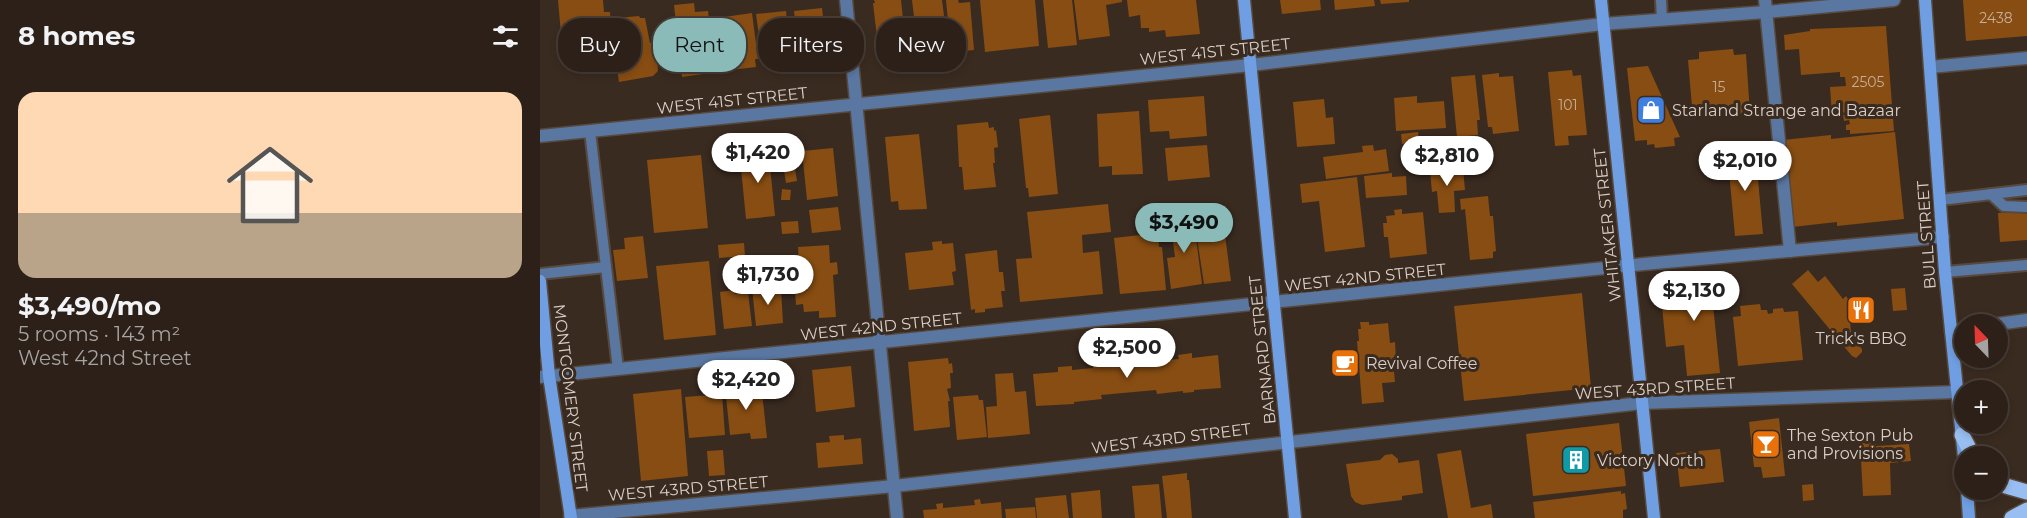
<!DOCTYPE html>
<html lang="en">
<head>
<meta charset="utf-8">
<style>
	body { margin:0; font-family:Montserrat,sans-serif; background:#342821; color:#f1f3f6; height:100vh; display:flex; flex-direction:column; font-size:22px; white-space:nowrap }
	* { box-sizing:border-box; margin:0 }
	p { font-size:20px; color:#a6a3a2 }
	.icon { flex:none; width:33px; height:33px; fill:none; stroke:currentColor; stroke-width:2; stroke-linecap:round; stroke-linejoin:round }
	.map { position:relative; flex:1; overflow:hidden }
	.panel { display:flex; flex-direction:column; background:#2c2018; width:540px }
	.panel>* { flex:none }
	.guide { position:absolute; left:18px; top:18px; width:570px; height:54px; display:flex; gap:12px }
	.needle { width:39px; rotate:337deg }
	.controls { position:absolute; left:1414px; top:314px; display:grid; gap:12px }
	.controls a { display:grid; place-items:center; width:54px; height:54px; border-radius:50%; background:#2c2018; box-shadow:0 3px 9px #0003,0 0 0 2px #483e37; font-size:30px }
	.price { position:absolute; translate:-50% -51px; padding:0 14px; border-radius:21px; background:#fff; color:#222; font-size:20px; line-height:39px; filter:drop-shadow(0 2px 3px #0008) }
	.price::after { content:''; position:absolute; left:50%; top:36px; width:18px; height:14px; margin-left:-9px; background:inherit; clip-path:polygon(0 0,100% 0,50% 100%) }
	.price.selected { background:#8bbbb9; color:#111 }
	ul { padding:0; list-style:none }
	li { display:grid; align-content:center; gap:12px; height:318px; padding:0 18px }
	li span { display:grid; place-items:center; height:186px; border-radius:18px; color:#555 }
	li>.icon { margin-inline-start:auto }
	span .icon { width:108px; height:108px; fill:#fffc; stroke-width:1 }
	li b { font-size:26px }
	h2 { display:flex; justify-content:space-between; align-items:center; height:72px; padding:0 18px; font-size:26px }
	.pill { padding:0 21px; border-radius:24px; background:#2c2018; box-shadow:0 3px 9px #0003,0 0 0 2px #483e37; font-size:21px; line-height:54px }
	.pill.selected { background:#8bbbb9; color:#111 }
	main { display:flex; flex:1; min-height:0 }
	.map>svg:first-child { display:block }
</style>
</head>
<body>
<main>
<section class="panel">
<h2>8 homes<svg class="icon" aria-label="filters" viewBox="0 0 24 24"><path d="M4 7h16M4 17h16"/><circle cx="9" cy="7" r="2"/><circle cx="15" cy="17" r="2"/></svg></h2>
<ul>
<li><span style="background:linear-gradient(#ffd9b3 65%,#b9a48a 0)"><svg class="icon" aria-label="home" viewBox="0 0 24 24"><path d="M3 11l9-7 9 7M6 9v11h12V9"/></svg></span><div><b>$3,490/mo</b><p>5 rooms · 143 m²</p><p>West 42nd Street</p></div></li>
</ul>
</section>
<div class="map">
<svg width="1487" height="518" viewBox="0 0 1487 518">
	<rect width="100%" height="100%" fill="#3a2b20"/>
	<g fill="#884d12">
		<path d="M18,0h45l1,12h6l1,17 8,-1 -2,-10 22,-2 1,2h5l5,25 6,-1 2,29 -5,5 -34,6 -7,-50v23l-13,1 -1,-7 -27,3 -2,-19 -8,1z"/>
		<path d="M334,0h27l2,19 4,3v6l-3,3 2,21h-4l-2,5h-6l-4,-3 -11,1 -6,-52h2z"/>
		<path d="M372,0h30l7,55 -30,4z"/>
		<path d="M406,0h12l1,3 11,-1 4,48 -23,2z"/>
		<path d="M440,0h55l4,46 -54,6z"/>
		<path d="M503,0h29l5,45 -29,3z"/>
		<path d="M534,0h48v2l-16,3 4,31 -31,4z"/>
		<path d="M587,0h69l4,34 -34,3 -1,-7 -16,2v-4h-8l-1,-13 -11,2z"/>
		<path d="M740,0h40l1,10 -39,4z"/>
		<path d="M794,0h40l1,6 -40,4z"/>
		<path d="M840,0h29v2l-28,2z"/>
		<path d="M1423,0h64v36l-61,5z"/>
		<path d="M154,3l1,9 13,-1 4,33 9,-1 3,28 -42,6 -8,-72z"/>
		<path d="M282,8l6,52 -29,3 -5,-52z"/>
		<path d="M246,11l4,45h-2l1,7 -26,3 -7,-52z"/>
		<path d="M212,13l6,46h-3l1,8 -25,3 -7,-53z"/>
		<path d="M1346,26l8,105 -44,3v-4h-4v-5l4,-1 -1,-4 -5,1 -1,-6 6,-1v-2l-17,2 -2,-27 16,-1 -1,-9h-5v-5l-39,3 -2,-26 -14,1 -1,-15 26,-4v-2z"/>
		<path d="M1193,49l1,6 12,-1 4,59 -57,5 -5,-58 11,-1v-7z"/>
		<path d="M1108,66l32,71 -6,1 1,8 -20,2 -1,-4 -7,1v-5l-12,1 -8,-73z"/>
		<path d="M1032,70l1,6 8,-1 6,60 -19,1 1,9 -14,1 -7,-74z"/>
		<path d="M959,73v4l14,-1 6,55 -26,3 -1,-7h-4l-6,-52z"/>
		<path d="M935,75l5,45h-3l1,15 -21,2 -6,-60z"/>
		<path d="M664,96l3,40 -37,3 -1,-8 -19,1 -2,-32z"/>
		<path d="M877,96v7l27,-2 2,27 -50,3 -2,-33z"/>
		<path d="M784,99l2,19 7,-1 2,27 -38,3 -4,-45z"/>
		<path d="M599,111l4,63 -31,1v-9l-13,1 -2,-53z"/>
		<path d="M510,115l8,79 -29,3 -1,-9h-2l-7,-69z"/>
		<path d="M448,122l1,6 5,-1v4l2,-1 2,17 -4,1 1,15h-2l3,24 -32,3 -2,-23h-3l-2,-42z"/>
		<path d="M878,132l1,10 -17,2 -1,-10z"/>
		<path d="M1355,132l9,87 -67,7v-4l-45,5 -9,-87 48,-5v4z"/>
		<path d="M379,134l8,75 -28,1 -1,-9 -7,1 -6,-65z"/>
		<path d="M667,145l3,32 -42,4 -3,-33z"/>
		<path d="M833,145l1,6 12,-2 3,22 -63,8 -3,-22 40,-5 -1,-6z"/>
		<path d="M228,146l7,70 -29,3 -6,-61 10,-1 -1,-9z"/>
		<path d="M1215,147l8,87 -28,2 -8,-86z"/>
		<path d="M293,148l5,48 -31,4 -5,-49z"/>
		<path d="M890,151h12l1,16h-13z"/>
		<path d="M161,155l7,73 -54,5 -7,-73z"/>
		<path d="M254,163l3,18 -11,2 -3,-18z"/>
		<path d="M923,168l2,22 -11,1 1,21 -16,1 -2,-22 -5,1 -2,-21z"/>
		<path d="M852,173v4l14,-1 1,19 -41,3 -2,-22z"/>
		<path d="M817,177l8,70 -40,5 -6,-51 -17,2 -2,-19z"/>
		<path d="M242,189l9,1 -1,10h-9z"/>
		<path d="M948,196l2,20h3l3,35 -3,1v6l-23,2 -5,-51 -4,1 -1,-11z"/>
		<path d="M568,204l3,28 -29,3 1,18 16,-2 4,43 -83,8 -4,-43 16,-1 -5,-46z"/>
		<path d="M298,207l3,23 -29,3 -3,-23z"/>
		<path d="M862,209v5l21,-2 4,42 -37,4 -2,-21h-4l-1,-14h4l-1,-7 9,-1 -1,-5z"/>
		<path d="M1487,210v30l-27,2 -2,-29z"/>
		<path d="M653,215l9,69 -31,5 -4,-31 8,-1 -5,-40z"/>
		<path d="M258,221l1,12 -17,1 -1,-12z"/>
		<path d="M684,227l7,54 -27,3 -8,-53z"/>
		<path d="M618,233l1,14h3l4,43 -46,4 -6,-56z"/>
		<path d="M103,236l5,42 -31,3 -4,-31 12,-1 -1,-11z"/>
		<path d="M402,241v3l11,-1 3,28 -4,1 2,13 -45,5 -4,-37 28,-3 -1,-8z"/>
		<path d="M204,243l1,13 -26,2 -1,-13z"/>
		<path d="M289,245l1,18 7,-1 1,12 -5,1 3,42 -17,1v-7l-15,1 -1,-8 -7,1 -1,-13 6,-1 -3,-44z"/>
		<path d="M457,250l2,22h4l2,19h-4l2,16 -18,2v3l-10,1v-4l-4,1 -6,-56z"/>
		<path d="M169,261l7,74 -52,5 -8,-74z"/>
		<path d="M1268,270l10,12 7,-6 18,23 3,-3 2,3 3,34 -2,1 13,15v3l-6,6 -4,-2 -60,-72z"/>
		<path d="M1187,279l2,24 -16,2 7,68 -33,3 -3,-31 -18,2 -6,-61z"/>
		<path d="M225,286v5l16,-2 2,34 -27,3 -4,-38z"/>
		<path d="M1365,288l2,22 -14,1 -2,-22z"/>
		<path d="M194,290l1,4 13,-2 4,34 -28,3 -4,-37z"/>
		<path d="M1042,293l9,95 -127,13 -10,-95z"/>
		<path d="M1320,298l2,21 -10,1 -2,-21z"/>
		<path d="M1220,304l1,6h6l1,4 5,-1v-4l10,-1 1,4 14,-1 5,49 -65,6 -5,-49 8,-1 -1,-10z"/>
		<path d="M820,322h9v3l19,-2 2,20 5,-1 1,18 -3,1 2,21 -13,1 2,19 -22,2 -5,-63h2l-1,-12h3z"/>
		<path d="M652,353v5l26,-3 3,33 -27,2v2l-11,1v-2l-26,3 -1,-4 -55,5 1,4 -28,3v2l-38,2 -3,-32 25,-2v-5l14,-1v4l21,-2v-5l25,-2 -1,-4 14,-2 1,5 25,-3 1,4 21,-2 -1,-4z"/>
		<path d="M408,358l1,6 3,-1 1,10h-3l1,15 -4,1 3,12h-2l2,26 -36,4 -6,-69z"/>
		<path d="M311,366l4,41 -39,5 -4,-42z"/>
		<path d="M473,373l2,19 11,-1 4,43 -42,4 -2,-31 11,-1 -2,-32z"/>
		<path d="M221,383l6,55 -16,1 -1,-6 -20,2 -5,-48z"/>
		<path d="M141,389l7,87 -47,5 -8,-87z"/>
		<path d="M182,394l3,41 -36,3 -4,-41z"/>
		<path d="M438,395l1,5h4l4,37 -30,3 -4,-43z"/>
		<path d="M1239,418l6,58 -22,2 -2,-11h-7l-5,-45z"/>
		<path d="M1079,423l7,63 -93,10 -7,-62z"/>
		<path d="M304,435v5l17,-2 2,26 -45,4 -2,-25 14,-1 -1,-6z"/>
		<path d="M1335,441l1,5 33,-2 2,17 -21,2 1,32 -28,1 -3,-54z"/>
		<path d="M1180,449l4,33 -44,5 -4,-34z"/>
		<path d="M183,450l2,25 -16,1 -2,-25z"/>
		<path d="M921,450l10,58 20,-4 2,14h-45l-11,-64z"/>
		<path d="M852,454l6,5v4l21,-3 4,33 -21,3v4l-40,5 -7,-3 -4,-6 -5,-32 34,-4 5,-5z"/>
		<path d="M647,473v7h2l3,38h-25l-5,-42z"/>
		<path d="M619,484l3,34h-27l-3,-32z"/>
		<path d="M1273,484l1,16 -11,1 -1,-16z"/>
		<path d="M560,490l2,28h-29l-2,-25z"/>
		<path d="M1081,491v3l4,-1 2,16 -4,1v8h-88l-2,-16z"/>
		<path d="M526,495l3,23h-32l-2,-20z"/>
		<path d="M440,499l1,5 20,-2 1,16h-78l-1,-8 14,-1 -1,-5 7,-1v5l32,-3 -1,-5z"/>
		<path d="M495,507l1,11h-30l-1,-9z"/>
	</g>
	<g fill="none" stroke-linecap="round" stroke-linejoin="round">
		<g stroke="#57493e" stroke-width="14">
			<g id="lane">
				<path d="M1121,0l1,20"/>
				<path d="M50,131l28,238"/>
				<path d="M1451,194l13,12 23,1"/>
				<path d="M1400,200l87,-10"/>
				<path d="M1405,272l82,-7"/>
				<path d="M0,274l66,-7"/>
			</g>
		</g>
		<g stroke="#57493e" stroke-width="15">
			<g id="street">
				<path d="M306,0l51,518"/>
				<path d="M1225,0l25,251"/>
				<path d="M1390,67l97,-9"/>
				<path d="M0,136l711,-71 352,-41 163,-12 128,-12"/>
				<path d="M1458,324l29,-4"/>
				<path d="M1411,331l14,-2"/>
				<path d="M0,377l1104,-113 299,-27"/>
				<path d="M30,516l324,-30 748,-83 314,-11"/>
			</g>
		</g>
		<g stroke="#57493e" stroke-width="15">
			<g id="secondary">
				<path d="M704,0l51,518"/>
				<path d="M1061,0l53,518"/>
				<path d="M1385,0l20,272 20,195"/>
				<path d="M0,281l9,95 22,142"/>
				<path d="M1427,489l2,29"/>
			</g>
		</g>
		<g stroke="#57493e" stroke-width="18">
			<g id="primary">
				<path d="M1422,435l11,21"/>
				<path d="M1458,480l8,6 21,6"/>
				<path d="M1472,518l15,-8"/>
			</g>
		</g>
		<use href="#lane" stroke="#5977a1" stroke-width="10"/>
		<use href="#street" stroke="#5977a1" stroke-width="12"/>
		<use href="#secondary" stroke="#6f9fe2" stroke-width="12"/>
		<use href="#primary" stroke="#99bef2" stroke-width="15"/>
	</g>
	<defs>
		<g id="shop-square" transform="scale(1.5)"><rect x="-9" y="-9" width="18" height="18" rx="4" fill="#3f7fe0" stroke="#3a2b20"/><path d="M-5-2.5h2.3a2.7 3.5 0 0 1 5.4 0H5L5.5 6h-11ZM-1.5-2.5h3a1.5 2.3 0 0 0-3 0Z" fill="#fff"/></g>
		<g id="restaurant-square" transform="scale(1.5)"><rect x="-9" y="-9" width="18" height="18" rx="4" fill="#e8710a" stroke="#3a2b20"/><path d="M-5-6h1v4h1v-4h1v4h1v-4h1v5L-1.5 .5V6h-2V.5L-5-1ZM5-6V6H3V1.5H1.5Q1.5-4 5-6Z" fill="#fff"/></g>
		<g id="cafe-square" transform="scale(1.5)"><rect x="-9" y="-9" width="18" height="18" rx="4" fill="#e8710a" stroke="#3a2b20"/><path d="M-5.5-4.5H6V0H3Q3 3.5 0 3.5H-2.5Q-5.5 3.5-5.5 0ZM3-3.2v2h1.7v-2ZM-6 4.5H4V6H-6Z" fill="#fff"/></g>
		<g id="bar-square" transform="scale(1.5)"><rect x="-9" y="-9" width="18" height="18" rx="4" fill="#e8710a" stroke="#3a2b20"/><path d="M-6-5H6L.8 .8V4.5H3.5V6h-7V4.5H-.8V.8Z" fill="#fff"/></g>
		<g id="building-square" transform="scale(1.5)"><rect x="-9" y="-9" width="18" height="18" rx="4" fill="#0f9aa8" stroke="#3a2b20"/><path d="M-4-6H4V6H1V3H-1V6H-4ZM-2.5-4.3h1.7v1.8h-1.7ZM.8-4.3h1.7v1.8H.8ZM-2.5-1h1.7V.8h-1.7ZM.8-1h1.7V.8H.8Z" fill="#fff"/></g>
	</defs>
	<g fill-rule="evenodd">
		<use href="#shop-square" x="1111" y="110"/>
		<use href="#restaurant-square" x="1321" y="310"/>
		<use href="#cafe-square" x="805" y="363"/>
		<use href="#bar-square" x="1226" y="444"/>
		<use href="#building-square" x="1036" y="460"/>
	</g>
	<g text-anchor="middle" stroke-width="6" stroke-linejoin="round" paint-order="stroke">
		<g font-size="14" fill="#c5ae9a">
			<text x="1456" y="23">2438</text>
			<text x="1328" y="87">2505</text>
			<text x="1179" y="92">15</text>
			<text x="1028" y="110">101</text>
		</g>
		<g font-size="16" fill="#d9cfc8" stroke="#3a2b20">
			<text transform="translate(675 51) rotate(-6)" y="6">WEST 41ST STREET</text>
			<text transform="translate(192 100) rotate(-6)" y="6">WEST 41ST STREET</text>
			<text transform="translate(1067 225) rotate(-96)" y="6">WHITAKER STREET</text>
			<text transform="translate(1386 235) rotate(-94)" y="6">BULL STREET</text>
			<text transform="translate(825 277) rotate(-6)" y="6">WEST 42ND STREET</text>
			<text transform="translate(341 326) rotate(-6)" y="6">WEST 42ND STREET</text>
			<text transform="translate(722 350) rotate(-96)" y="6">BARNARD STREET</text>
			<text transform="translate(1115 388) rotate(-4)" y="6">WEST 43RD STREET</text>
			<text transform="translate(31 398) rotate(83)" y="6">MONTGOMERY STREET</text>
			<text transform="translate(631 438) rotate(-7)" y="6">WEST 43RD STREET</text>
			<text transform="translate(148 488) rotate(-5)" y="6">WEST 43RD STREET</text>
		</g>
		<g font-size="16" fill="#d9cfc8" stroke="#3a2b20" text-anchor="start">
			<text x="1132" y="116">Starland Strange and Bazaar</text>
			<text x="1321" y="344" text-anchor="middle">Trick's BBQ</text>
			<text x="826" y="369">Revival Coffee</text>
			<text x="1247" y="441">The Sexton Pub<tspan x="1247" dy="18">and Provisions</tspan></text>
			<text x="1057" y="466">Victory North</text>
		</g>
	</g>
</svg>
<div class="controls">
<a><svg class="needle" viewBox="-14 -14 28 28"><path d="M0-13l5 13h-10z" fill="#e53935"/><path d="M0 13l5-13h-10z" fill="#a6a3a2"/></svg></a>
<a>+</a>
<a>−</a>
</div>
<b class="price" style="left:218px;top:184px">$1,420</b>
<b class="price" style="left:907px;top:187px">$2,810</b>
<b class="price" style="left:1205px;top:192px">$2,010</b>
<b class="price selected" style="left:644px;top:254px">$3,490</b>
<b class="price" style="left:228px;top:306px">$1,730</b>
<b class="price" style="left:1154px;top:322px">$2,130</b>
<b class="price" style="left:587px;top:379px">$2,500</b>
<b class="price" style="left:206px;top:411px">$2,420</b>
<div class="guide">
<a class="pill">Buy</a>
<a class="pill selected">Rent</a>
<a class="pill">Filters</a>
<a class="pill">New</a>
</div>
</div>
</main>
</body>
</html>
